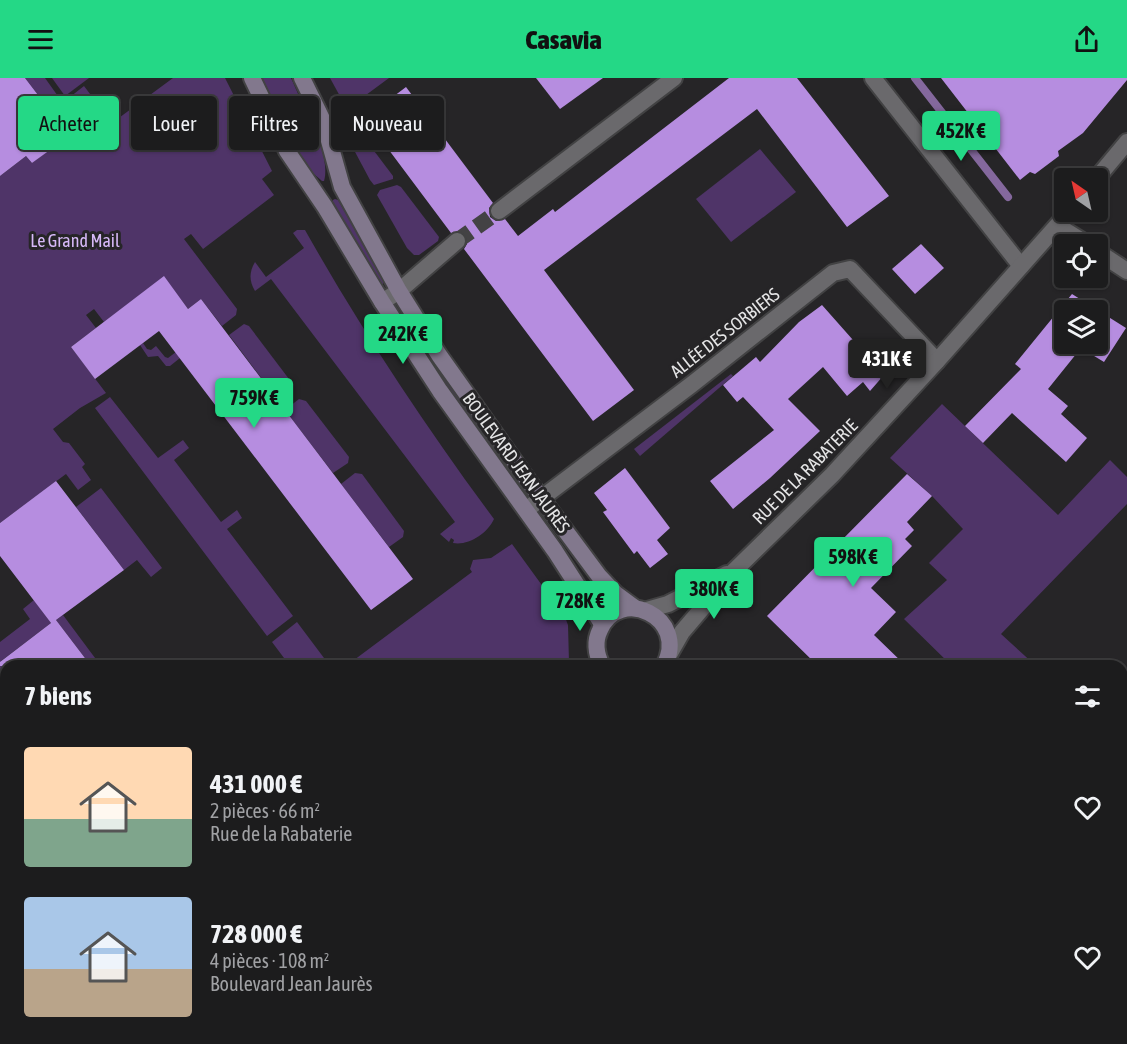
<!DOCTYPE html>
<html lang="fr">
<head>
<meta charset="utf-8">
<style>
	body { margin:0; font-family:"Asap Condensed",sans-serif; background:#252526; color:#f1f3f6; height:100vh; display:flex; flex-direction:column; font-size:22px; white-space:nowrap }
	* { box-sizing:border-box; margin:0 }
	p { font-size:20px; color:#a0a1a4 }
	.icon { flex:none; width:33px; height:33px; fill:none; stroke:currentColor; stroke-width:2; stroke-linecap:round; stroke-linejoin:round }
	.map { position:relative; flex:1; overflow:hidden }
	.side { position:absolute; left:0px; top:582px; width:1128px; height:384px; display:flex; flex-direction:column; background:#1c1c1d; border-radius:18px 18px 0 0; box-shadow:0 2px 4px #0004,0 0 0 2px #3a3a3b }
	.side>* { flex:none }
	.guide { position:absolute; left:18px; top:18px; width:600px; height:54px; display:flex; gap:12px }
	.needle { width:39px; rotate:326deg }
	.buttons { position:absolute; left:1054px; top:90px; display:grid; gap:12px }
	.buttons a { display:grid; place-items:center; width:54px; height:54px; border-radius:6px; background:#1c1c1d; box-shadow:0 2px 4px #0004,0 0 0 2px #3a3a3b; font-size:30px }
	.price { position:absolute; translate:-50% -51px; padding:0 14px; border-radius:6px; background:#24d886; color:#111; font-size:20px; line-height:39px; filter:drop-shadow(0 2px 3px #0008) }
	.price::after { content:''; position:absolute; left:50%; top:36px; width:18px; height:14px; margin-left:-9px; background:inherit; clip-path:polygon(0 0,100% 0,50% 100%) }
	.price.on { background:#222; color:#fff }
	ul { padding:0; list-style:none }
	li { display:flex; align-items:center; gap:18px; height:150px; padding:0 24px }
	li span { display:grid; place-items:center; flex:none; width:168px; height:120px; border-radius:6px; color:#555 }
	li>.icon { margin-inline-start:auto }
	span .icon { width:72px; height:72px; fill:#fffc; stroke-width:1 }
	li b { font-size:26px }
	h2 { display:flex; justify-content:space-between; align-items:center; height:72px; padding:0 24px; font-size:26px }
	.chip { padding:0 21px; border-radius:6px; background:#1c1c1d; box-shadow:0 2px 4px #0004,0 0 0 2px #3a3a3b; font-size:21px; line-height:54px }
	.chip.on { background:#24d886; color:#111 }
	header { display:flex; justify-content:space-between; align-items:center; height:78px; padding:0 24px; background:#24d886; color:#111; font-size:27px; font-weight:800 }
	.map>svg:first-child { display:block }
</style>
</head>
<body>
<header><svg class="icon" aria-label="menu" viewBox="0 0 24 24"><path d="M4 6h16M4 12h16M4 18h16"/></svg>Casavia<svg class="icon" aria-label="share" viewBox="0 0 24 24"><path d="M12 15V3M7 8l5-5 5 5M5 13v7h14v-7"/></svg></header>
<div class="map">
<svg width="1127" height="966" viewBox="0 0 1127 966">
	<rect width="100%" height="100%" fill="#262527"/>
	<g fill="#4f3468">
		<path d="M25,0h20l15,21 -12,9z"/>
		<path d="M52,0h37l-24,18z"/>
		<path d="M173,0h52l47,93 -10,8 12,16 -71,54 -12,-15 -7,5 53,70 -1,6 -14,11 -21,-27 -13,10 -24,-32 -60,45 -10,-13 -8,6 10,13 -25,19 35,46 -26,15 -27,21 10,13 6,1 16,21 -3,3 9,13 -13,10 -12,-16 -66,49v-347l26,-20 6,7 32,-25 -17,-23 37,-29 28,37z"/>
		<path d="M261,0h30l21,47 -22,16z"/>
		<path d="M330,0h59l-42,31z"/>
		<path d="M347,37l46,61v3l-19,6 -4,-5 -32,-60z"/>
		<path d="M317,58c5,12 11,32 7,45h-2l-23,-20 -3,-8z"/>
		<path d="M760,71l36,43 -65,50 -35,-43z"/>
		<path d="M397,107l4,2 38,50 -1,4 -19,14h-5l-7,-7 -30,-53 3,-5z"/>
		<path d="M335,121l3,1 46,80 -1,4h-5l-45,-80v-4z"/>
		<path d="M297,152h8c57,101 120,196 189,289 -7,15 -26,27 -41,24l1,-3 -3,-2 -2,4 -9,-8 15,-12 -184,-243 -16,12c-6,-10 -6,-19 0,-29l11,15 38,-29 -11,-15z"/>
		<path d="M402,235l116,166v2l-23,-29 -2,1 22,30 -3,-1 -52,-70 -61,-94v-4z"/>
		<path d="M244,246l5,2 43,57v6l-15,10 -48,-64z"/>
		<path d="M143,265l4,6 4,1 5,-4 9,11 3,1 8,-6 4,6 -10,8h-4l-8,-10 -10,1 -8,-12z"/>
		<path d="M731,296l2,2 -93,80 -6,-7z"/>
		<path d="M110,319l48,61 25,-18 6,8 -15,12 47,62 16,-12 5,8 -15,11 66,87 -26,20 -172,-228z"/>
		<path d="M299,321l7,2 43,56 -1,6 -15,10 -48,-63z"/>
		<path d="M942,326l116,111 52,-55 17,17v27l-126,130 35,32h-84l-48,-47 43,-39 -18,-17 34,-34 -31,-33 -42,-38z"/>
		<path d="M355,395l7,1 42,57 -1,6 -14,10 -48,-63z"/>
		<path d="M101,410l61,80 -11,9 -14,-17 -13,10 -48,-63z"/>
		<path d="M512,466l53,73 3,8 1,37 -3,4h-161l-2,-2 -3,2h-18l-6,-7 -9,7h-21l126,-94 -2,-3 3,-9 18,-2z"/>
		<path d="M34,522l17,23 -50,38 5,8v21l-6,-8v-40l30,-23 -7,-10z"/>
		<path d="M63,537l38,51h-10l-35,-46z"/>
		<path d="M297,544l33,44h-40l-18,-24z"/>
	</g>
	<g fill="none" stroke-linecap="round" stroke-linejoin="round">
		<path stroke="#84689d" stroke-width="8" d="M915,0l93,119"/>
	</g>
	<g fill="#b68de0" fill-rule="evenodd">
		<path d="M0,0h25l26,34 -4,3 18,24 -33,24 -6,-7 -26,20z"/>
		<path d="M536,0h67l-43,31z"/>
		<path d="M729,0h68l92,118 -42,31 -90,-118 -213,161 90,120 -41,31 -129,-172 3,-5 -2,-9 -5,-4 -9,2 -86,-115 41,-31 87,116 -4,5 1,9 6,4 9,-2 13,17 35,-27 2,3z"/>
		<path d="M941,0h186v2l-44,53 -25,18 1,5 -24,18 -5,-2 -10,8z"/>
		<path d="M921,166l23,24 -29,26 -23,-25z"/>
		<path d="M164,198l24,33 13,-10 212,280 -42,31 -212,-279 -64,48 -24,-32z"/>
		<path d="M1072,216l54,34 -22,34 -23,-14 -33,41 20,17 -7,8 26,24 -21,24 -54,-49 -29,30 -18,-17 56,-57 -6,-5zM1065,232h33v34h-33z"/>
		<path d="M822,227l62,70 -14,16 -7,-9 -16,14 -24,-29 -35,32 32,32 -50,47 -37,31 -23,-28 64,-51 -31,-33 -6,5 -14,-17 33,-28 4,5 39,-40z"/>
		<path d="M625,390l45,60 -13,12 11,14 -18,14 -13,-17 -3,3 -31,-42 4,-2 -13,-17z"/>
		<path d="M907,396l25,22 -25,26 7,8 -9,9 7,7 -41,42 25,24 -22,23 32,31h-88l-51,-50z"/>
		<path d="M56,403l68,89 -68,50 35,46h-91v-4l51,-39 -51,-67v-33z"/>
	</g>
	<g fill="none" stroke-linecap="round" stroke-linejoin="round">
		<path stroke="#434244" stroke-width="16" stroke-dasharray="16 8" stroke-linecap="butt" d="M457,163l42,-30"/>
		<g stroke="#424243" stroke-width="20">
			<g id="minor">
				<path d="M873,0l148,188"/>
				<path d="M1097,100l30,-36"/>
				<path d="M499,133l175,-133"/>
				<path d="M1058,148l29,18"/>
				<path d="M1098,174l29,19"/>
				<path d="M382,224l17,-11 58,-50"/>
				<path d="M526,432l165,-125 142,-112 17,-4 87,92"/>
				<path d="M647,532l21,-6 59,-30"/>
				<path d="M670,575l12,-21 52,-61 98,-96 105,-114 132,-149"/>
				<path d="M1122,706l5,-7"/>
				<path d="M1122,771l5,3"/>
				<path d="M405,960l6,6"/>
				<path d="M201,966l7,-6"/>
			</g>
		</g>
		<g stroke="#424243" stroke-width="20">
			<g id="secondary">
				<path d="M252,0l35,73 38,56 57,95 58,89 115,160 47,73"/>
				<path d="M302,0l22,45 18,64 57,104 40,64 88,124 72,97 17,18 19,14"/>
				<path d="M602,588c-6,-12 -8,-24 -2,-36 19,-45 90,-13 64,36"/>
				<path d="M975,960l5,6"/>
			</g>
		</g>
		<use href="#minor" stroke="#6a696c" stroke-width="16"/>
		<use href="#secondary" stroke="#82788d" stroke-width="16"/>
	</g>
	<g text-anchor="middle" stroke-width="6" stroke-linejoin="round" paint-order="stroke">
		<g font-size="18" fill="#d7b9f8" stroke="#262527">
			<text x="75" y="169">Le Grand Mail</text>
		</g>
		<g font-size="18" fill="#e5e5e6" stroke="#262527">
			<text transform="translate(725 255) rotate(-38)" y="6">ALLÉE DES SORBIERS</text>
			<text transform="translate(516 385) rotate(54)" y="6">BOULEVARD JEAN JAURÈS</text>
			<text transform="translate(805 394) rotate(-45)" y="6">RUE DE LA RABATERIE</text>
		</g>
	</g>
</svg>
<div class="buttons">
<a><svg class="needle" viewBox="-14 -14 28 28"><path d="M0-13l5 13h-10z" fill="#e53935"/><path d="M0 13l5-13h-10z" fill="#a0a1a4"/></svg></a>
<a><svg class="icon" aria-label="locate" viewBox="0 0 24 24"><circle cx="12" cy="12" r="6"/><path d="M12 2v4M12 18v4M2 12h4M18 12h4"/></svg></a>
<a><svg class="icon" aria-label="layers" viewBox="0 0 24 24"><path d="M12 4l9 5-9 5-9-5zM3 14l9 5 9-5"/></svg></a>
</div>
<b class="price" style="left:961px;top:84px">452K €</b>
<b class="price" style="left:403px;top:287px">242K €</b>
<b class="price on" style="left:887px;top:312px">431K €</b>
<b class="price" style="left:254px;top:351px">759K €</b>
<b class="price" style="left:853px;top:510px">598K €</b>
<b class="price" style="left:714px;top:542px">380K €</b>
<b class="price" style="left:580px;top:554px">728K €</b>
<div class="guide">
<a class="chip on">Acheter</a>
<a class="chip">Louer</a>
<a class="chip">Filtres</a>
<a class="chip">Nouveau</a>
</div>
<section class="side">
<h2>7 biens<svg class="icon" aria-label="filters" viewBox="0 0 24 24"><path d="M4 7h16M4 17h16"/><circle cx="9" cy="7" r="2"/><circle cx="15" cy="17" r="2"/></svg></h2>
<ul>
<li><span style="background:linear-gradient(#ffd9b3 60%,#7fa58c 0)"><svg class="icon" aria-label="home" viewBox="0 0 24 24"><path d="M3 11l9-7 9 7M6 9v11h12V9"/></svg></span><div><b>431 000 €</b><p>2 pièces · 66 m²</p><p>Rue de la Rabaterie</p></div><svg class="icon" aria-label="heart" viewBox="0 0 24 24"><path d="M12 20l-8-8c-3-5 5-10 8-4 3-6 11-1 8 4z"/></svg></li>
<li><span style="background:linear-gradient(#a9c7e8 60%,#b9a48a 0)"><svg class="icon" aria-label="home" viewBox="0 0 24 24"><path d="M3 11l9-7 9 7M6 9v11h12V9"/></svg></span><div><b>728 000 €</b><p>4 pièces · 108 m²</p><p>Boulevard Jean Jaurès</p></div><svg class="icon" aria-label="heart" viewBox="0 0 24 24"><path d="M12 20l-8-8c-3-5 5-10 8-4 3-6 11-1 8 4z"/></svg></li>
</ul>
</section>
</div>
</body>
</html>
